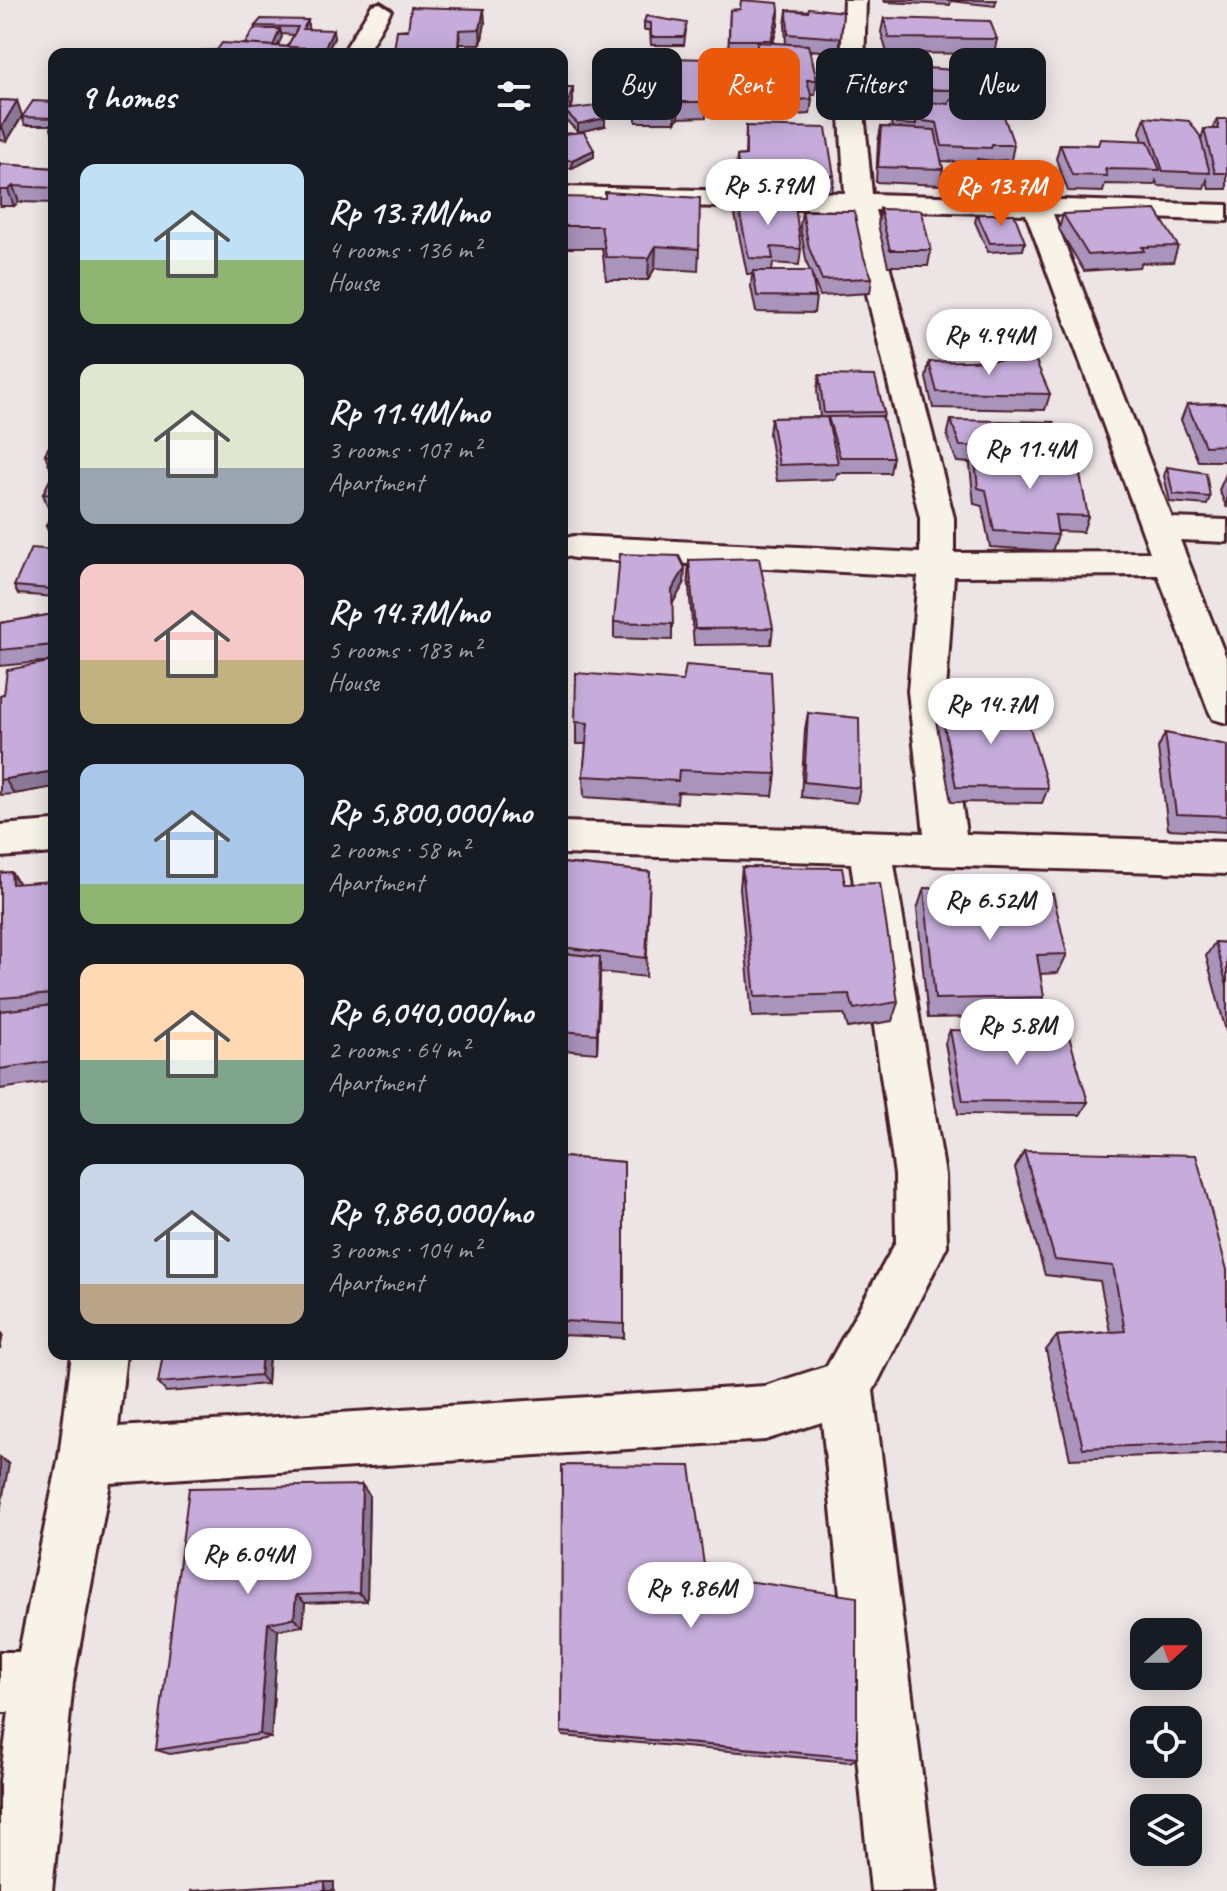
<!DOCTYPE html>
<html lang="en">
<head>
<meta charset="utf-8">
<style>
	body { margin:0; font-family:Caveat,sans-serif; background:#20242c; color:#f1f3f6; height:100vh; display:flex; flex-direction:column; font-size:30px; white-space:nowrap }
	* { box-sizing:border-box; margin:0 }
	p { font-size:26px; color:#9ea1a6 }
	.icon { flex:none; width:44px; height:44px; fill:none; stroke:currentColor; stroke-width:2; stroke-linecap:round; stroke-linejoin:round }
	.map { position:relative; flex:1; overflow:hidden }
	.sheet { position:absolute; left:48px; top:48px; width:520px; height:1312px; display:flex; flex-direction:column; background:#171b24; border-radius:16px; box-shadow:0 4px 20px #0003 }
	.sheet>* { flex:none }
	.top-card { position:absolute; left:592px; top:48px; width:514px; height:72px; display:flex; gap:16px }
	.needle { width:52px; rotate:69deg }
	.controls { position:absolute; left:1130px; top:1618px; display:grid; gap:16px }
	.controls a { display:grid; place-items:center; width:72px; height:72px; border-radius:16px; background:#171b24; box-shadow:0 4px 20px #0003; font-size:40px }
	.price { position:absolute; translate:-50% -68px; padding:0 18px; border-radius:28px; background:#fff; color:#222; font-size:26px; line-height:52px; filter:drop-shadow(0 2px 4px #0008) }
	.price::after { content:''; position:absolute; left:50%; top:48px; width:24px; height:18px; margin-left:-12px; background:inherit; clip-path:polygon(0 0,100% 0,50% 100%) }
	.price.current { background:#ea580c; color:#fff }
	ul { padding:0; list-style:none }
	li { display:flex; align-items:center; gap:24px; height:200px; padding:0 32px }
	li span { display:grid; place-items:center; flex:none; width:224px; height:160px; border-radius:16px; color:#555 }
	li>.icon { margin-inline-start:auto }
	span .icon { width:96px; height:96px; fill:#fffc; stroke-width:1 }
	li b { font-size:34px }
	h2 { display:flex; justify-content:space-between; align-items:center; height:96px; padding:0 32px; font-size:34px }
	.pill { padding:0 28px; border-radius:16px; background:#171b24; box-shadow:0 4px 20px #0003; font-size:28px; line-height:72px }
	.pill.current { background:#ea580c; color:#fff }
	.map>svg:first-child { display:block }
</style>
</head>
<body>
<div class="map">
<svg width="1227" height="1891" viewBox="0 0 1227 1891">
	<rect width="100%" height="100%" fill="#ede5e5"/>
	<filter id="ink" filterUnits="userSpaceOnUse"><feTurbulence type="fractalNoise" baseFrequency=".0125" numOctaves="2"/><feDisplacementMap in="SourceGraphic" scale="16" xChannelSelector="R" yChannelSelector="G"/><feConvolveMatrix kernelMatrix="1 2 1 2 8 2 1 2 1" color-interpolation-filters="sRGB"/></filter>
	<g filter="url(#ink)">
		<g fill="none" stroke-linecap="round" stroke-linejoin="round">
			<g stroke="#4a1f2b" stroke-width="6">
				<g id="street">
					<path d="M844,0h22l-3,102 9,92 355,11v16l-174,-7 119,304 55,2v22l-47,-2 47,120v63l-14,-4 -5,-10 -50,-134 -204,1 -8,115 20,143 261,8v32l-333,-10 51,311 2,71 -74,145 64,500h-66l-49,-469 -57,18 -655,43 -37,199 -21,209h-52v-110l9,-69h-9v-60h19l40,-195 13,-103h54l-8,73 647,-41 62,-20 69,-124 -1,-67 -44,-312 -289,-9v-32l362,11 -16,-142 10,-115 -344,-18 -12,-3v-16l12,-3 346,17v-35l-73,-308 -285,-7v-16l283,6 -6,-91zM875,210l151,4 124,338 -196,1v-35z"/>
					<path d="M380,3l11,7 -25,44h-24l30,-49z"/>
					<path d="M54,821v32l-54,4v-32z"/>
				</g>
			</g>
			<use href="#street" fill="#f7f3e8" fill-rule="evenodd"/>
		</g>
		<g fill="#a994bc" stroke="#4a1f2b" stroke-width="2" fill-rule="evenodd">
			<path d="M884,0h112l-1,6 -44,-5 -1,4 -65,-3z"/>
			<path d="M730,10h49l-1,15 -5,18 13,1 -1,-19 2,-15 56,2 -4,41 -29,-3 7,30 -2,15h-5l2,4 -2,15 -69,4 -6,-24 1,-15h10l1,-21h8l1,-3h-28z"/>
			<path d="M884,18l113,21 -3,15 -107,-1 -6,-21z"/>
			<path d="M308,20v9l26,9 -8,16h-123l42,-10 10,-15v-3zM281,34l13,1 -7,12 -9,-1z"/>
			<path d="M644,22l42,8 -2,15h-33l-1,-15h-6z"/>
			<path d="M485,23l-4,21h-21l-1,10h-64l2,-24z"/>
			<path d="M668,58l46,21 -1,15 -7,1v22l-28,1 -3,4h-39v-15l33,-22 -2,-13z"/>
			<path d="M562,87l11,15 -2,8 34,16 -27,6 -14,-14v-3h-2z"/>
			<path d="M906,89l97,2 -3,15h-20l34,39 -3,15 -23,1 40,22 -2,8 -49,-3 -2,-21 1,-4 -35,-2 2,8 -3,16 -64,-3 2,-40 3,-15 11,1 -2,-14 2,-15 12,1z"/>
			<path d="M0,100l17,1 5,15 32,-14v35l-3,-9 3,-3h-29l-3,-8 -15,24 -7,-1z"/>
			<path d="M1145,117l56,23 3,-11h9l4,-10h10v70h-18l-2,-9 -3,8 -46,-2 -2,-5 -1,4 -50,-1 -2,8 -35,-1 -12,-32 4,-15 38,1 45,-4 -3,-9z"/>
			<path d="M746,126l88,50 -2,15 -94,-3 -2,-17 1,-15 8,-1z"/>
			<path d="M562,134l32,16v7l-22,11h-10z"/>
			<path d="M0,164l54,4v35l-35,-1 -5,4h-14z"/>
			<path d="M562,197l137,52 -1,22 -43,-3 -7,12h-42l-4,-32h-40z"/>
			<path d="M737,200l64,49 -2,16 -26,-2 -1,8h38l-3,-7 -7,-37 2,-16 62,47 8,20 -2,15 -50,3 -8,-21 4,22 -2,16 -58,-1 -5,-25 1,-13h-5l-12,-59z"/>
			<path d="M880,209l51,41 -3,16h-40l-10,-41z"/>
			<path d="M977,214l48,28 -2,8 -35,2 -13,-30z"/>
			<path d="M1063,214l115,32 -5,16 -32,1 -2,4 -55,4 -25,-42z"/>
			<path d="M929,362l121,32 -5,16 -112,-2 -7,-30z"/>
			<path d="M819,375l65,37 -1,8 10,37 -3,16h-53l-1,6 -59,2 -8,-47 2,-16 49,-1 -3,-26z"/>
			<path d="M1227,403v58h-29l-17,-41 6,-16z"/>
			<path d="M951,420l106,27 -3,10 34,59 -5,16 -26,-1 1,4 -6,16 -62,-4 -8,-41 -8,-2 -4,-38v-3l-13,-1 -10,-26z"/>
			<path d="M54,438v33l-3,-1 -6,-16z"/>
			<path d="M1167,467l43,30 -3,8 -37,-3 -6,-26z"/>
			<path d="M54,472v70h-1l-7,-16 7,-16h-4l-6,-16z"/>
			<path d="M1226,474h1v34l-8,-18z"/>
			<path d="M54,550v47l-36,-3 -4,-8z"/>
			<path d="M689,560l84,68 -2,16 -77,1 -6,-69z"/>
			<path d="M684,584l-12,20v36l-58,-2v-16z"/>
			<path d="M54,614v173l-40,7 -14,1v-100l4,-1 47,-33 -51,5v-43z"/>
			<path d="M576,673l200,101 -3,22 -95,-4 -1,11 -93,-6 -1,-21 3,-32h-10z"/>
			<path d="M939,700l109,88 -6,15 -91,-1 -16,-87z"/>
			<path d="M808,713l52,75 -3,15 -56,-6 4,-68z"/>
			<path d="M1165,733l62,12v87l-59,-3 -10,-81z"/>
			<path d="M562,863l88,9 -4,105 -46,-5 -3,81 -35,-3z"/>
			<path d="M742,867l103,17 53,118 -6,19 -44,7 -4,-14 -92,3 -12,-129z"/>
			<path d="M11,872l8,12 35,-3v200l-54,8v-216z"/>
			<path d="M924,888l143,66 -9,19 -18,1 4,23 -9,19 -107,2 -11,-109z"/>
			<path d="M1215,942l12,1v92l-21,-79z"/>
			<path d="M950,1030l138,72 -8,13 -122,-1 -13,-71z"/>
			<path d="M1024,1151l203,119v183l-157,6 -24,-109 11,-14 53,-4 -10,-51 -55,-6 -30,-107z"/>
			<path d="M562,1157l62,5v176l-62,-3z"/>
			<path d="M269,1354l-2,30 -101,8 -8,-9z"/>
			<path d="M362,1485l7,10 -2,106 -62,2 -2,23 -25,4 -7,108 -101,16 -14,-4z"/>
			<path d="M706,1579l151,179 -7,4 -287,-26 -2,-4z"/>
		</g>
		<g fill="#8a7899" stroke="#4a1f2b" stroke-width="2">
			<path d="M484,9l1,14 -4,21 -1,-15z"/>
			<path d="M779,10l-1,15 -9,30 2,-15z"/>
			<path d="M280,29l2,8 -8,17 -2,-6z"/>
			<path d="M333,30l1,8 -8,16h-2v-4z"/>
			<path d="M459,30l1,14 -1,10h-1z"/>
			<path d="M714,79l-1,15 -9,1v-15z"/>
			<path d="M573,87v15l-3,13 -1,-15z"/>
			<path d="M17,101l5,15 -15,25 -5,-15z"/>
			<path d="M679,102l-1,16 -3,4v-15z"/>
			<path d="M605,118v8l-27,6v-8z"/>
			<path d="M594,150v7l-22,11v-8z"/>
			<path d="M13,186l6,16 -5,4 -6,-16z"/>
			<path d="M656,246l-1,22 -7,12 1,-22z"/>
			<path d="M685,568l-1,16 -13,22 1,-16z"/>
			<path d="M54,771v16l-40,7 -9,-15z"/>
			<path d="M11,872l13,20 -12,-8z"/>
			<path d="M600,957v20l-3,76v-19z"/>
			<path d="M0,1332l3,2 -3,16z"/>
			<path d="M262,1354h7l-2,30 -7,-9z"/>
			<path d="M0,1457l9,7 -9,47z"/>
			<path d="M362,1485l7,10 -2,106 -8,-8z"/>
			<path d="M296,1595l9,8 -2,23 -9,-8z"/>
			<path d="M268,1623l10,7 -7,108 -11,-4z"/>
			<rect x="325" y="1882" width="9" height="9"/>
		</g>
		<g fill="#c5acdb" stroke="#4a1f2b" stroke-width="2">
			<path d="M741,0l37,3 1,7 -8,30h-42l1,-30 10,-1z"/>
			<path d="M411,7l73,2 -4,20 -21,1 -1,22 -64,-2 3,-20h11z"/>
			<path d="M809,8l34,4 -2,26 -53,-4 -1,-24 21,2z"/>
			<path d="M646,16l41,7 -3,14h-33v-14l-7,-1z"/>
			<path d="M884,18l106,3 7,18 -108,-1z"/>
			<path d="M261,19l47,1 -5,9 30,1 -9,20 -37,-3 11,-20 -43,-1z"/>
			<path d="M254,29h26l-7,17 -28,-2z"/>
			<path d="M757,42l51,3 9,35h-10l5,19 -70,4 -6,-24h13l-2,-21h10z"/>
			<path d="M222,43l101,6 -2,5h-118v-3l14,-1z"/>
			<path d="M668,58l42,1 4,20 -10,1 3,22h-28l-4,5h-39l2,-23 33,1z"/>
			<path d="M911,67l87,6 5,18 -97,-2z"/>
			<path d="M562,87h11l-4,13h-7z"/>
			<path d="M892,99l57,5 1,-4 29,2 1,4 21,2 13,37h-22l-1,3 -49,-2 -5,-23 -21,-3v5l-20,-1z"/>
			<path d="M0,100l17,1 -15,25 -2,-1z"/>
			<path d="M33,101l21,1v16l-32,-1z"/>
			<path d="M596,106l9,12 -27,6 -14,-14z"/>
			<path d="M1145,117l44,4 11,15 10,37 -47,-2z"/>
			<path d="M1217,119h10v54h-12l-11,-44h15z"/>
			<path d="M746,126l80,2 8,48 -95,-3 -2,-17 9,-1z"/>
			<path d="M881,127l54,3 8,39 -65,-2z"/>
			<path d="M584,132l10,18 -22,10h-10v-26z"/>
			<path d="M1100,139l48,2 12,29 -55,-1 2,7 -35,-1 -12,-31 38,1z"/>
			<path d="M977,159l50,6 1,18 -49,-3z"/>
			<path d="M0,164l54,4v20l-41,-2 -5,4h-8z"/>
			<path d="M605,192l95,6 -1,51 -43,-3 -7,12 -43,-1 -5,-31h-39v-29l43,1z"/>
			<path d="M766,199l2,4 27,3 6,43 -30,-2 2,12 -24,-1 -12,-58z"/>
			<path d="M880,209l41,1 10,40h-41z"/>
			<path d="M1156,210l22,36 -36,1 2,4 -56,4 -25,-41z"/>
			<path d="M802,211h52l10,47 8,20 -50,2 -13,-32z"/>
			<path d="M977,214h37l11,28 -35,1z"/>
			<path d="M753,271h58l5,26 -59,-1z"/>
			<path d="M1035,359l15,35 -113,-2 -8,-30z"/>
			<path d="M819,375l56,1 9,36 -60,1z"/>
			<path d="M1227,403v42l-22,1 -18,-42z"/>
			<path d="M882,416l11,41h-53l-12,-40z"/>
			<path d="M827,417l11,46 -59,2 -8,-47z"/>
			<path d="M951,420l103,2 3,25 -97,-1z"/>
			<path d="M54,438v19l-9,-3z"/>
			<path d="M974,450l103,9 11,57 -33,-1 3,20 -64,-4 -8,-41 -8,-2z"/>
			<path d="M1167,467l39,6 4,24 -37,-3z"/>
			<path d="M54,472v23l-11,-1z"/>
			<path d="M54,509v18l-8,-1z"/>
			<path d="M31,548l23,2v33l-3,6 -37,-3z"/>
			<path d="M620,554l59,2 6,12 -13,22 1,34 -59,-2z"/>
			<path d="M759,558l14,70 -78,1 -6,-69z"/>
			<path d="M54,614v31l-54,5v-27z"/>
			<path d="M54,661v110l-54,9v-85l4,-1 3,-24z"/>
			<path d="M686,665l85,7 5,102 -97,-4 -1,11 -95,-5 5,-53 -13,-1 1,-49 107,8z"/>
			<path d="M939,700l85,8 24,80 -92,-1z"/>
			<path d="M808,713l51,5 1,70 -56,-6z"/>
			<path d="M1165,733l62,12v71l-51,-2z"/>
			<path d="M562,863l88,9 -4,86 -84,-11z"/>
			<path d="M742,867l100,1 3,16 35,-1 18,119 -44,7 -5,-15 -94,3z"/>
			<path d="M11,872l1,12 42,-3v113l-54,4v-125z"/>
			<path d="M924,888l77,1 52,5 14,60 -30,1 7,42 -109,2z"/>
			<path d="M1215,942l12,1v43z"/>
			<path d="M562,953l38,4 -3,77 -35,-3z"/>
			<path d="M54,1005v33l-2,23 -52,8v-58z"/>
			<path d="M950,1030l118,3 20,69 -125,-1z"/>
			<path d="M1024,1151l172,4 31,115v172l-144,6 -26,-112 68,-5 -12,-65 -58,-6z"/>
			<path d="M562,1157l62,5v162l-62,-3z"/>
			<path d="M163,1354h99l-2,21 -102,8z"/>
			<path d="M562,1465l128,1 16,113 48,3 103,15v161l-296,-26z"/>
			<path d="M362,1485l-3,108 -63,2 -2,23 -26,5 -8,111 -104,16 33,-262z"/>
			<path d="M325,1882v9h-135z"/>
		</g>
	</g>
</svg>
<div class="controls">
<a><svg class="needle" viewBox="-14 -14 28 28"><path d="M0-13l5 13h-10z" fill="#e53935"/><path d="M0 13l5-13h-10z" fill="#9ea1a6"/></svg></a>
<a><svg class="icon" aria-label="locate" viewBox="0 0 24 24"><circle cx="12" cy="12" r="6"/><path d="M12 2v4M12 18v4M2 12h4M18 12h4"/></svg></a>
<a><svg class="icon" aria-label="layers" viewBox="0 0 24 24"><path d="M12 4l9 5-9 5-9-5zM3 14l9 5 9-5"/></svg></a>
</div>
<b class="price" style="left:768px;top:227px">Rp 5.79M</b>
<b class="price current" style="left:1001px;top:228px">Rp 13.7M</b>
<b class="price" style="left:989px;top:377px">Rp 4.94M</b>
<b class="price" style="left:1030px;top:491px">Rp 11.4M</b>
<b class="price" style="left:991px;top:746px">Rp 14.7M</b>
<b class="price" style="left:990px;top:942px">Rp 6.52M</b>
<b class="price" style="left:1017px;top:1067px">Rp 5.8M</b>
<b class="price" style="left:248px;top:1596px">Rp 6.04M</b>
<b class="price" style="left:691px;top:1630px">Rp 9.86M</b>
<div class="top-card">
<a class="pill">Buy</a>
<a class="pill current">Rent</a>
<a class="pill">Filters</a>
<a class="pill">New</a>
</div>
<section class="sheet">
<h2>9 homes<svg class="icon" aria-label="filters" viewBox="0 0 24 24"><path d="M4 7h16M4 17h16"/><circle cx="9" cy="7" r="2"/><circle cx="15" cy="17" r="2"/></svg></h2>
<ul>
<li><span style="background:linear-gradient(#bfe0f5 60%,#8fb573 0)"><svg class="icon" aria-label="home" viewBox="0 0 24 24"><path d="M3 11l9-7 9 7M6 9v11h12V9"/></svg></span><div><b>Rp 13.7M/mo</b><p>4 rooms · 136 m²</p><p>House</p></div></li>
<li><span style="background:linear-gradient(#dfe7d0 65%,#9aa5b1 0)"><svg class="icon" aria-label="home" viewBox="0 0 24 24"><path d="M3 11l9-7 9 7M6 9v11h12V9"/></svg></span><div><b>Rp 11.4M/mo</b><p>3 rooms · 107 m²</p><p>Apartment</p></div></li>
<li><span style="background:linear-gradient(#f6c9c9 60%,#c2b280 0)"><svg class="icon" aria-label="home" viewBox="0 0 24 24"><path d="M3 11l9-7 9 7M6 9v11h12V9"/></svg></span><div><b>Rp 14.7M/mo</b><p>5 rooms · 183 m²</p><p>House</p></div></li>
<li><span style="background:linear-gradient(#a9c7e8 75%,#8fb573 0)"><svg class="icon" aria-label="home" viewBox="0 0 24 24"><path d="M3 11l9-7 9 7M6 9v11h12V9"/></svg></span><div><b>Rp 5,800,000/mo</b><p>2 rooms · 58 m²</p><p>Apartment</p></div></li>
<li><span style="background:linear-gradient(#ffd9b3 60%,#7fa58c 0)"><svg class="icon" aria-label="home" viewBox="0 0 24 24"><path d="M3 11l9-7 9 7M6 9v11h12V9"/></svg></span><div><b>Rp 6,040,000/mo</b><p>2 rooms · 64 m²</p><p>Apartment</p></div></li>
<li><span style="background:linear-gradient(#c9d6e8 75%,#b9a48a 0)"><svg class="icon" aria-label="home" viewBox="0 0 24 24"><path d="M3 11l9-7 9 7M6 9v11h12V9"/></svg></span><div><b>Rp 9,860,000/mo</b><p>3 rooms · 104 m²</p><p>Apartment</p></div></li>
</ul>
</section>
</div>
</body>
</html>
